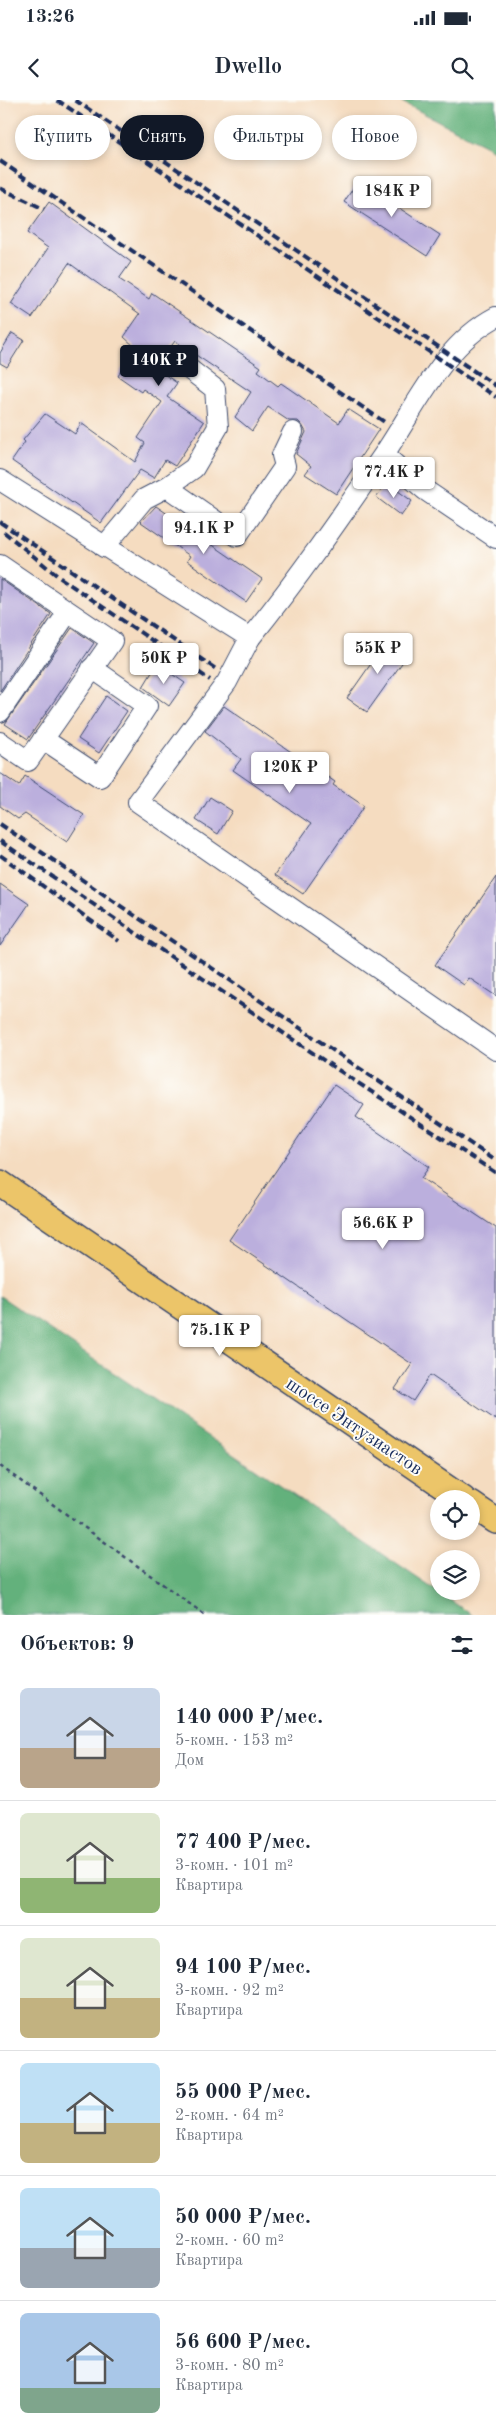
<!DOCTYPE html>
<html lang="ru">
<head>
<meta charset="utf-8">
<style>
	body { margin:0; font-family:"Old Standard TT",serif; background:#f2f2f3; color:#1f2937; height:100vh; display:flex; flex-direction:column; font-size:19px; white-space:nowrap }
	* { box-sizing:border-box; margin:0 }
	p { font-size:16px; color:#747a83 }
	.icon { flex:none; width:28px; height:28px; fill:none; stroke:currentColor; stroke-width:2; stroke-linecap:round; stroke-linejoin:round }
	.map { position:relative; height:1515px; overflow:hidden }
	.drawer { display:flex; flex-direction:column; background:#fff; flex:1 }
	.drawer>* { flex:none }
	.hud { position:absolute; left:15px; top:15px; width:466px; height:45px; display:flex; gap:10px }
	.controls { position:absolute; left:430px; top:1390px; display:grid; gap:10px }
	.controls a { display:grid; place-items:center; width:50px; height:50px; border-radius:50%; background:#fff; box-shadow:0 2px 8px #0003; font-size:25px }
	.price { position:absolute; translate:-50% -42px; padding:0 11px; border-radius:5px; background:#fff; color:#222; font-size:16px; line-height:32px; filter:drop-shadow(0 1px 2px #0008) }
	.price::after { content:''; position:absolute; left:50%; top:30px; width:15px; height:11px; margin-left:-8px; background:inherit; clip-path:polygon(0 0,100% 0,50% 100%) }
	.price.current { background:#111827; color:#fff }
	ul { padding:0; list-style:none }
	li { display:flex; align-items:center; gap:15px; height:125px; padding:0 20px }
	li+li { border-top:1px solid #e0e1e3 }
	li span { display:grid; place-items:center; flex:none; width:140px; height:100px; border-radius:8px; color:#555 }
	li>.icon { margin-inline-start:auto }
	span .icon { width:60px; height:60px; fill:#fffc; stroke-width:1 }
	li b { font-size:21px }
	h2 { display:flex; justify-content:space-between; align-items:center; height:60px; padding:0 20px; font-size:21px }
	.chip { padding:0 18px; border-radius:22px; background:#fff; box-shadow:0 2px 8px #0003; font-size:18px; line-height:45px }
	.chip.current { background:#111827; color:#fff }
	.status { display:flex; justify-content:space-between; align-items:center; height:35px; padding:0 25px; background:#fff; direction:ltr }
	.status svg { height:14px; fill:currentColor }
	header { display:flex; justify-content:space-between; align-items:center; height:65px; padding:0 20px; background:#fff; font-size:22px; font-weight:700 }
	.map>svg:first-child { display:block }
</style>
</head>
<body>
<div class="status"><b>13:26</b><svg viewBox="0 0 49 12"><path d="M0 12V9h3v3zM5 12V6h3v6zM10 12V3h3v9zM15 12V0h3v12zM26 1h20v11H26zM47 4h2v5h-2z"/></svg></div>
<header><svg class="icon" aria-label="back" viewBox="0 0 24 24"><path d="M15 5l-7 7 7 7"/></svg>Dwello<svg class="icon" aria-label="search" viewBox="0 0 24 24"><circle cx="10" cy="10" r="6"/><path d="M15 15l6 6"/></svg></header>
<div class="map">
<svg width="496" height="1515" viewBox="0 0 496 1515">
	<rect width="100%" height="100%" fill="#fdfcf7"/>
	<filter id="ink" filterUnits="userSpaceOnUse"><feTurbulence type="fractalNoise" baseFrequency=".02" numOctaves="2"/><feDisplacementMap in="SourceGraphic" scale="10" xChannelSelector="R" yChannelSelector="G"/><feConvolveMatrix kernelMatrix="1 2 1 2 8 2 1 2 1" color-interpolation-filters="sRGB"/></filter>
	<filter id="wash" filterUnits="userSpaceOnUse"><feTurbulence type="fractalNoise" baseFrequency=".0096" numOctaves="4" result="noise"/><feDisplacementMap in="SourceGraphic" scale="20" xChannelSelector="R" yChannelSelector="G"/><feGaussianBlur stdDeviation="1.12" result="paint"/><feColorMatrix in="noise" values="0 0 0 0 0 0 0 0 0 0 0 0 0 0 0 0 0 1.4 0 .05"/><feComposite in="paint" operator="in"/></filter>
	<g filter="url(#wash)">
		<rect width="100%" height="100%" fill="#f5dcc0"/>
		<g fill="#63b17b" stroke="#3f706c">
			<path d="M398,0h98v51z"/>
			<path d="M0,1196l472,319h-472z"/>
		</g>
		<g id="blocks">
			<g fill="#bbafdd">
				<path d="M358,81l82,54 -13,21 -83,-54z"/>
				<path d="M49,102l82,60 -12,17 30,20 3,-6 109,74 -3,4 20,15 3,-3 58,40 9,-14 31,20 -43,65 -31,-20 6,-8 -15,-12 10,-22 -4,-7 -4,-4h-9l-21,-14 -16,24 -17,-14 16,-25 -76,-51 -20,27 22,15 -10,14 37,25 -29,44 -10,-6 -11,18 -14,-8 -39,53 -89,-62 13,-19 -2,-2 22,-26 30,20 6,-11 54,39 10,-19 -7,-5 24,-36 -19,-13 -2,3 -23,-16 17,-29 -11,-10 16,-23 -71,-51 -37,55 -21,-14 37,-56 -21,-15z"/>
				<path d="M12,233l12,7 -17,27 -7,-4v-10z"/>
				<path d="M387,383l25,18 -11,15 -25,-19z"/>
				<path d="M156,406l106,73 -16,23 -59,-41 3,-5 -49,-34z"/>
				<path d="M0,479l51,35 -51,77z"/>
				<path d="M72,528l22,15 -66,96 -23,-15z"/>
				<path d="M389,538l20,15 -42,59 -20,-14z"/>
				<path d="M157,564l28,19 -16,23 -26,-19z"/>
				<path d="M106,596l21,15 -28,42 -21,-14z"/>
				<path d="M224,606l111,76 -2,3 31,21 -61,88 -28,-19 36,-51 -78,-54 8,-11 -36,-28z"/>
				<path d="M0,673l19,13 6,-10 59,39 -17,27 -42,-28 -7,5 -18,-13z"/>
				<path d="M210,697l22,14 -14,23 -22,-14z"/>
				<path d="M496,777v119l-27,-18 -5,7 -29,-20z"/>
				<path d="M0,784l29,20 -29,42z"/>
				<path d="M334,985l30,20 -8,12 73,50 -8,11 75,50v192l-66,-45 -17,26 -18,-12 17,-25 -183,-124z"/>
			</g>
		</g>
	</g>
	<g filter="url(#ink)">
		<use href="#blocks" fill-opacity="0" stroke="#3c496d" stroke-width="1"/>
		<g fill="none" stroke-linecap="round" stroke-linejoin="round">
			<g stroke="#3c496d" stroke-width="22">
				<g id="minor">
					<path d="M384,355l41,35 71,48"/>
					<path d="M0,380l250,158c47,-58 90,-120 132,-181 34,-49 60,-112 114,-140"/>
					<path d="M167,387l27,-19 24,-41 -3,-38 -35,-27"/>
					<path d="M104,447l40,-48 23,-12 70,49 48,-70 -3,-11 11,-23"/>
					<path d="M0,465l112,76 -84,120 -28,-19"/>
					<path d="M250,538l-23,44 -89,120 358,248"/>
					<path d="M0,612l68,-100"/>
					<path d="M43,639l57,38 47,-71 -55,-38"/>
				</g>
			</g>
			<g stroke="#3c496d" stroke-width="28">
				<g id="major">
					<path d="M0,1083l463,316"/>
					<path d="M471,1404l25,17"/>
				</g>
			</g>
			<path stroke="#3c496d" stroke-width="2.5" stroke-dasharray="4 4" stroke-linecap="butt" d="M0,1366l205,149"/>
			<use href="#minor" stroke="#fff" stroke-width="20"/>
			<use href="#major" stroke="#ecc569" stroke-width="25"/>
			<g stroke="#1b2f5e" stroke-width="4" stroke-dasharray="8 4" stroke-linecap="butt">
				<path d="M57,0l439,297"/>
				<path d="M75,0l421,286"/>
				<path d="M0,61l386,262"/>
				<path d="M0,88l44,21"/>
				<path d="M0,422l216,147"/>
				<path d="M4,432l55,45 151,103"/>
				<path d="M0,724l496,337"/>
				<path d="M0,741l332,225 164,107"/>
				<path d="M0,755l119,86"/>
			</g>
		</g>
	</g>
	<g text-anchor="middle" stroke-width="4" stroke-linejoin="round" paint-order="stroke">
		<g font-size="19" fill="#1b2f5e" stroke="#fdfcf7">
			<text transform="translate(355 1325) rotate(34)" y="7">шоссе Энтузиастов</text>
		</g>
	</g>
</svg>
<div class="controls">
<a><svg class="icon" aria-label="locate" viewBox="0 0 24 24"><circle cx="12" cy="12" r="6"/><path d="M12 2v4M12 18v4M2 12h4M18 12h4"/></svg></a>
<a><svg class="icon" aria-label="layers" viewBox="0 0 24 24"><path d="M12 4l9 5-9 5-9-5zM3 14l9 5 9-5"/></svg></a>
</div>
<b class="price" style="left:392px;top:118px">184K ₽</b>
<b class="price current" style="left:159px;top:287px">140K ₽</b>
<b class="price" style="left:394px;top:399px">77.4K ₽</b>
<b class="price" style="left:204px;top:455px">94.1K ₽</b>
<b class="price" style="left:378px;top:575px">55K ₽</b>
<b class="price" style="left:164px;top:585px">50K ₽</b>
<b class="price" style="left:290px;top:694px">120K ₽</b>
<b class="price" style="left:383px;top:1150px">56.6K ₽</b>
<b class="price" style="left:220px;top:1257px">75.1K ₽</b>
<div class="hud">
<a class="chip">Купить</a>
<a class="chip current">Снять</a>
<a class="chip">Фильтры</a>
<a class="chip">Новое</a>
</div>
</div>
<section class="drawer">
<h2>Объектов: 9<svg class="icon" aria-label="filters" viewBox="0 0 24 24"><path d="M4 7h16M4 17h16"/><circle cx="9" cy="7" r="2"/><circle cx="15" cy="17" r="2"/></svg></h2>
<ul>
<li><span style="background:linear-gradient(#c9d6e8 60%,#b9a48a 0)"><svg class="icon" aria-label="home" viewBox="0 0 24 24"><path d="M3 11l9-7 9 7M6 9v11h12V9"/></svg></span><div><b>140 000 ₽/мес.</b><p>5-комн. · 153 m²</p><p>Дом</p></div></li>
<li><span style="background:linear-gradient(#dfe7d0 65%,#8fb573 0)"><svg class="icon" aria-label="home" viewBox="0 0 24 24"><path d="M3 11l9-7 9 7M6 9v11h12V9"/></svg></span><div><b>77 400 ₽/мес.</b><p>3-комн. · 101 m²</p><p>Квартира</p></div></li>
<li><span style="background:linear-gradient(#dfe7d0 60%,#c2b280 0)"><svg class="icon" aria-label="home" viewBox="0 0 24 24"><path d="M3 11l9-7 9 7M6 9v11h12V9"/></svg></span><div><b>94 100 ₽/мес.</b><p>3-комн. · 92 m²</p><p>Квартира</p></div></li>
<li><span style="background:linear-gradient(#bfe0f5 60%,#c2b280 0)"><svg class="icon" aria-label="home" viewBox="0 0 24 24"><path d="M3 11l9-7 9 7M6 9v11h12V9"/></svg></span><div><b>55 000 ₽/мес.</b><p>2-комн. · 64 m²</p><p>Квартира</p></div></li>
<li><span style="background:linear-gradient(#bfe0f5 60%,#9aa5b1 0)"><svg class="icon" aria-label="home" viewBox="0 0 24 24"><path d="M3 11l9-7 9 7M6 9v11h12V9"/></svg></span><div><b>50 000 ₽/мес.</b><p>2-комн. · 60 m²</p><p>Квартира</p></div></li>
<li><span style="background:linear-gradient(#a9c7e8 75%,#7fa58c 0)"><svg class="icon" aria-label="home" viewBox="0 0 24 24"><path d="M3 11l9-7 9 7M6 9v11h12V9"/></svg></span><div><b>56 600 ₽/мес.</b><p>3-комн. · 80 m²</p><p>Квартира</p></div></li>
</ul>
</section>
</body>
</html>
